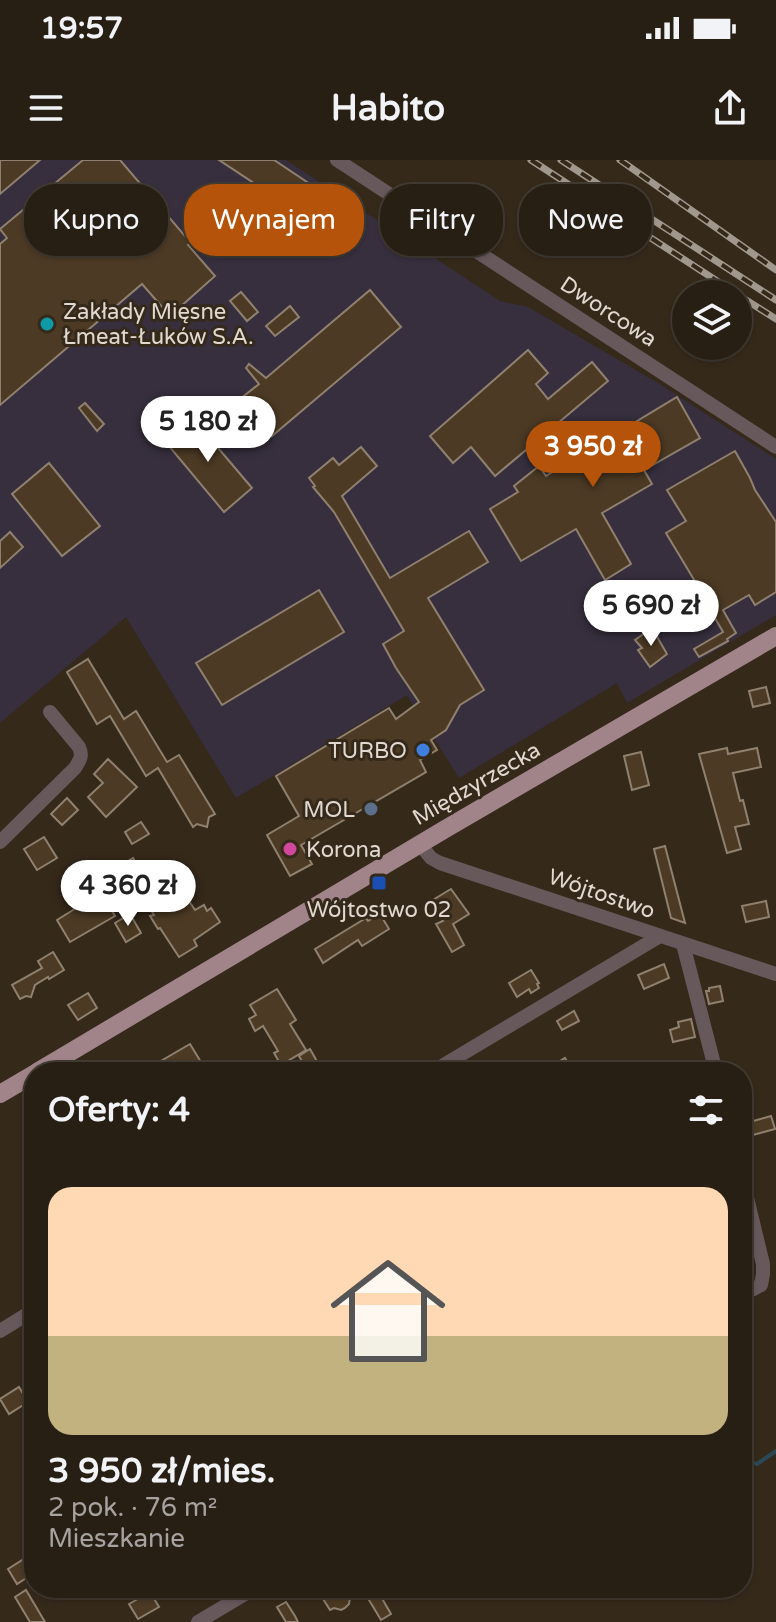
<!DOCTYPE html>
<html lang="pl">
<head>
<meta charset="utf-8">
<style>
	body { margin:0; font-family:"Varela Round",sans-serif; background:#30271d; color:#f1f3f6; height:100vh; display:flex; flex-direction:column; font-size:30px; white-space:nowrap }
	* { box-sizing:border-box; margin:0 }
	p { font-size:26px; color:#a5a2a0 }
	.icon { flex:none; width:44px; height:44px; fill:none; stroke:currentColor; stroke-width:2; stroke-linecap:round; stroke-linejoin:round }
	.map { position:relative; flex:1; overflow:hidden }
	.sheet { position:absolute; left:24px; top:902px; width:728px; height:536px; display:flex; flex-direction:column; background:#281f14; border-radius:32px; box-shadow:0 2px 6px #0004,0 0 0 2px #443d34 }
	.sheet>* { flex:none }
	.top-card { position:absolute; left:24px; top:24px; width:728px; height:72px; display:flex; gap:16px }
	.fabs { position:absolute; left:672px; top:120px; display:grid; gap:16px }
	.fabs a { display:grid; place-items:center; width:80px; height:80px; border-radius:50%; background:#281f14; box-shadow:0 2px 6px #0004,0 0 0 2px #443d34; font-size:40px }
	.price { position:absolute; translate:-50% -68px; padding:0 18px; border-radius:28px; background:#fff; color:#222; font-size:26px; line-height:52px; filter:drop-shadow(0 2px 4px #0008) }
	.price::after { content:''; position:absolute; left:50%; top:48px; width:24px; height:18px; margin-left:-12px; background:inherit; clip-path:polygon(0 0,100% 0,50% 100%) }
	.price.on { background:#b45309; color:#fff }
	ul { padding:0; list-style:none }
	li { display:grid; align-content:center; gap:16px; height:424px; padding:0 24px }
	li+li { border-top:2px solid #443d34 }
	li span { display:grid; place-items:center; height:248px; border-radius:24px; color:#555 }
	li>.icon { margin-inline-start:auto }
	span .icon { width:144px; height:144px; fill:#fffc; stroke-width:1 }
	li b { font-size:34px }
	h2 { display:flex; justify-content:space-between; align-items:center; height:96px; padding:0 24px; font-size:34px }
	.pill { padding:0 28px; border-radius:32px; background:#281f14; box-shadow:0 2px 6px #0004,0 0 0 2px #443d34; font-size:28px; line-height:72px }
	.pill.on { background:#b45309; color:#fff }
	.status { display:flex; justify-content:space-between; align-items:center; height:56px; padding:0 40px; background:#281f14; direction:ltr }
	.status svg { height:22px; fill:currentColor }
	header { display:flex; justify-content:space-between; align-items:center; height:104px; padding:0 24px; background:#281f14; font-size:36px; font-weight:700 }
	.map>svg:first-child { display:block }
</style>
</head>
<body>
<div class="status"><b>19:57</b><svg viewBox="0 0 49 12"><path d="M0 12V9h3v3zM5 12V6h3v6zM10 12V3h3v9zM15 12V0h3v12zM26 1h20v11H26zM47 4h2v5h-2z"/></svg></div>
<header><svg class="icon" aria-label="menu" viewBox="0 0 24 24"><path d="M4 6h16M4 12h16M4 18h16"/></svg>Habito<svg class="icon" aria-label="share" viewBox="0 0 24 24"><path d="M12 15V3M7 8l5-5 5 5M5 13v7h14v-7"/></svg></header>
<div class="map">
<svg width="776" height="1462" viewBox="0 0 776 1462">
	<rect width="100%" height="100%" fill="#35291a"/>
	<path fill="#372f3e" d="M0,0h286l214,141 28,6 130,76 118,76v156l-149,88 -10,-20 -158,95 -52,-83 -171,103 -110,-181 -126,106z"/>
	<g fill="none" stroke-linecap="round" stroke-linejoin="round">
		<path stroke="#2b4857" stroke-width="4" d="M749,1301l8,3 19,-13"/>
	</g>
	<g fill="#4c3a24" stroke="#8f806f" stroke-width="2">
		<path d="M0,0h40l-40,34z"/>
		<path d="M83,0h37l71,83 -3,2 27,31 -45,40 -28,-32 -142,121v-161l7,-6 -7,-9z"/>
		<path d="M219,0h55l42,28 -17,25z"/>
		<path d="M370,130l31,37 -129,109 -32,-37 19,-15 -13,-16 3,-4 17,14z"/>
		<path d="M241,132l17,20 -11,9 -17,-20z"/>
		<path d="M290,146l9,11 -24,19 -9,-10z"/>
		<path d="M528,190l20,23 -12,11 12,15 44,-37 16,19 -113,95 -24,-29 -18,16 -23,-27z"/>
		<path d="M677,237l23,41 -56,32 8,14 -50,29 29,51 -26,16 -29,-51 -55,32 -31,-52 28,-17 -4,-6 25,-20 7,10z"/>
		<path d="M85,243l19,21 -7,7 -18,-23z"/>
		<path d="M191,256l61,72 -28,24 -61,-73z"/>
		<path d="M361,287l16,19 -35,30 48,82 79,-47 19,31 -60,36 56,92 -24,15 -14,25 -15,10 6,10 -17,10 6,12 -125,73 11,19 -22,12 -23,-41 32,-19 -23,-40 113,-68 7,11 23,-17 -23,-34 -13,-24 21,-13 -70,-119 -21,-25 2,-1 -6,-8 24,-20 6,7z"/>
		<path d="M735,291l15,27 5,12 21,32v70l-21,13 -6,-10 -26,15 13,23 -9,6 1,2 -29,16 -5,-8 29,-17 -22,-38 1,-1 -36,-60 20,-12 -19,-31z"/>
		<path d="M49,303l51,63 -38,30 -50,-62z"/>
		<path d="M10,372l13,15 -23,21v-27z"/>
		<path d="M319,430l25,42 -122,73 -26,-42z"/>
		<path d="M629,436l9,18 -26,13 -8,-18z"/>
		<path d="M652,468l15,26 -17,13 -12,-17 4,-2 -7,-8z"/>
		<path d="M88,499l36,60 12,-8 31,51 12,-7 36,59 -6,3 -2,10 -10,-3 -4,3 -35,-59 -12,8 -36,-60 -13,8 -30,-52z"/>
		<path d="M766,527l4,16 -17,4 -4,-16z"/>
		<path d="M727,588l1,6 29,-6 4,19 -28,6 7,28 3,-1 6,24 -14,3 6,22 -14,4 -28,-99z"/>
		<path d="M641,592l8,33 -17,5 -8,-34z"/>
		<path d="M108,599l29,28 -31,30 -18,-20 15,-14 -9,-9z"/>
		<path d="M67,638l11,12 -16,15 -11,-11z"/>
		<path d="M141,662l8,12 -17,10 -7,-12z"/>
		<path d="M44,677l13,21 -20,12 -13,-21z"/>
		<path d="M665,686l20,77 -14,-5 -17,-69z"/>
		<path d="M133,698l10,17 -39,22 11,19 -45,26 -13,-22 32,-20 -7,-12z"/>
		<path d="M179,726l16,24 9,-5 3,6 4,-3 9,14 -26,18 3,6 -18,11 -19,-29 -2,1 -8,-13 4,-1 -3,-5 2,-10 11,-8 2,3z"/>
		<path d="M451,729l18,25 -16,10 11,21 -12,7 -16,-28 7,-3 -12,-20z"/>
		<path d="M766,741l3,16 -23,5 -4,-16z"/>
		<path d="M130,754l11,19 -15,9 -11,-19z"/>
		<path d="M380,754l9,15 -27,17 -4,-6 -35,23 -8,-14 51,-31 2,3z"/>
		<path d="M53,792l11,18 -15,9 -1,-2 -13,8 -4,12 -5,-1 -6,3 -8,-14 30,-17 -4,-7z"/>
		<path d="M664,804l5,14 -25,11 -6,-14z"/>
		<path d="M531,810l8,13 -2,1 2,4 -8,5 -2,-4 -12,8 -8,-14z"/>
		<path d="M720,826l3,15 -14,3 -3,-13h3v-3z"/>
		<path d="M277,829l19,31 -6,4 16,26 -25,15 -7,-12 4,-2 -15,-25 -8,5 -6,-12 7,-4 -6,-10z"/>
		<path d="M88,833l9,15 -19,12 -10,-15z"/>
		<path d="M574,851l5,10 -17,9 -5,-9z"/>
		<path d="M691,859l4,18 -22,5 -3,-12 9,-3 -1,-5z"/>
		<path d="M190,884l17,28h-65z"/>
		<path d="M310,889l13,23h-15l-9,-16z"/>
		<path d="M565,898l8,14h-31z"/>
		<path d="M771,956l4,13 -26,7 -3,-13z"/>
		<path d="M19,1227l9,15 -19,12 -9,-15z"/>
		<path d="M27,1397l7,12v4l-17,11 -9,-15z"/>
		<path d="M330,1428h22l4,7 -6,3 -1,6 -4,4 -4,2 -7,-2 -4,2 -10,-16z"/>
		<path d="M376,1428l15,26 -10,6 -15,-25z"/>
		<path d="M26,1430l19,32h-15l-15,-25z"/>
		<path d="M150,1432l9,15 -21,12 -9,-15z"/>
		<path d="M286,1442l9,14 3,6h-12l-9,-15z"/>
	</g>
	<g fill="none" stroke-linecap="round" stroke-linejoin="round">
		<g stroke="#67585b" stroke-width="14">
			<path d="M337,0l439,287"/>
			<path d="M0,682l75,-74c5,-8 8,-12 4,-21l-29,-35"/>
			<path d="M420,684l11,14 9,5 336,111"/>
			<path d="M683,784l33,128"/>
			<path d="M432,912l228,-136"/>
			<path d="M742,1017l21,87v10l-2,11 -19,10"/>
			<path d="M0,1171l34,-21"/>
			<path d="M198,1462l57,-34"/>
		</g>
		<g stroke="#a1848a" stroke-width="18">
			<path d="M37,912l410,-244 329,-192"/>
			<path d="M0,934l34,-20"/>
		</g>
		<g stroke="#a1988d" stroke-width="7">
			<g id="rail">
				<path d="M531,0l206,134"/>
				<path d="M561,0l215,140"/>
				<path d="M620,0l156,110"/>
				<path d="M738,135l38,24"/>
			</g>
		</g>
		<use href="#rail" stroke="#35291a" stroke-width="4" stroke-dasharray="12" stroke-linecap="butt"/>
	</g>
	<circle fill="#0f9aa8" stroke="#35291a" stroke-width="3" cx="47" cy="164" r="8"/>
	<circle fill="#3f7fe0" stroke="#35291a" stroke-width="3" cx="423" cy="590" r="8"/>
	<circle fill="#5c6f8a" stroke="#35291a" stroke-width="3" cx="371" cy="649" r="8"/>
	<circle fill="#d1479c" stroke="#35291a" stroke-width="3" cx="290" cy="689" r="8"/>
	<rect fill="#1a4fb4" stroke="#35291a" stroke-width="3" x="371" y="715" width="16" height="16" rx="4"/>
	<g text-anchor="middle" stroke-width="6" stroke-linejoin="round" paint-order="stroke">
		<g font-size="22" fill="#e1d9d0" stroke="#35291a" text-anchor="start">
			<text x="63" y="159">Zakłady Mięsne<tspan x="63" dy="25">Łmeat-Łuków S.A.</tspan></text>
			<text x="407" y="598" text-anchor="end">TURBO</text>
			<text x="355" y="657" text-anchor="end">MOL</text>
			<text x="306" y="697">Korona</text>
			<text x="379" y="757" text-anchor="middle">Wójtostwo 02</text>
		</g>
		<g font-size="22" fill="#e1d9d0" stroke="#35291a">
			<text transform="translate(609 151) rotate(33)" y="8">Dworcowa</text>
			<text transform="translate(476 623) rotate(-30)" y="8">Międzyrzecka</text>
			<text transform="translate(602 733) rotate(19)" y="8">Wójtostwo</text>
		</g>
	</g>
</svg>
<div class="fabs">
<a><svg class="icon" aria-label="layers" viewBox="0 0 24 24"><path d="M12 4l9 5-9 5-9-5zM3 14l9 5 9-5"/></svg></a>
</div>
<b class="price" style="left:208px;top:304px">5 180 zł</b>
<b class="price on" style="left:593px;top:329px">3 950 zł</b>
<b class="price" style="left:651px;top:488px">5 690 zł</b>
<b class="price" style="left:128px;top:768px">4 360 zł</b>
<div class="top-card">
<a class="pill">Kupno</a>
<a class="pill on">Wynajem</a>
<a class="pill">Filtry</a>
<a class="pill">Nowe</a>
</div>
<section class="sheet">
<h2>Oferty: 4<svg class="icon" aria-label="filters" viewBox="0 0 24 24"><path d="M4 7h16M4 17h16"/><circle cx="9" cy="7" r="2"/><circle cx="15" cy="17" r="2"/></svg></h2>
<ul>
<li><span style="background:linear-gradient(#ffd9b3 60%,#c2b280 0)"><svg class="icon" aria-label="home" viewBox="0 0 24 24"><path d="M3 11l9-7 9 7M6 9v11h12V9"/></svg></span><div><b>3 950 zł/mies.</b><p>2 pok. · 76 m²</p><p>Mieszkanie</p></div></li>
</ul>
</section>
</div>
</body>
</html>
